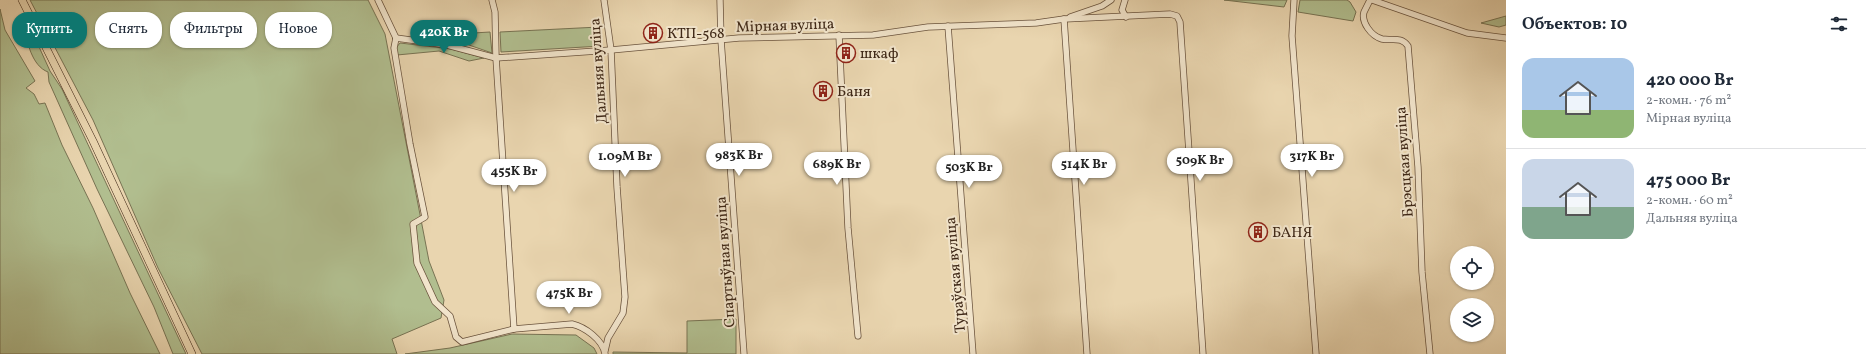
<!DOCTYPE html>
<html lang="ru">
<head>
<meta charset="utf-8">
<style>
	body { margin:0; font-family:Vollkorn,serif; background:#f6f6f7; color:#1f2937; height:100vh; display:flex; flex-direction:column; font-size:15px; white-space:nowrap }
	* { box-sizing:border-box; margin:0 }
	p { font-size:13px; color:#747a83 }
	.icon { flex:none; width:22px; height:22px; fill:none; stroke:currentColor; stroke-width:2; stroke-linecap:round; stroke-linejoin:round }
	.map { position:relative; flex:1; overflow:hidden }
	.details { display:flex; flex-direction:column; background:#fff; width:360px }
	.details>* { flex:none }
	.hud { position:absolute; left:12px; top:12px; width:380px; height:36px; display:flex; gap:8px }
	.buttons { position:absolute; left:1450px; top:246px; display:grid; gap:8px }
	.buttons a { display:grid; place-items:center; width:44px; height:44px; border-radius:50%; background:#fff; box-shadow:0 1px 3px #0004; font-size:20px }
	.price { position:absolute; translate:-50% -34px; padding:0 9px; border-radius:14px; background:#fff; color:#222; font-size:13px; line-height:26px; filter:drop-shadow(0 1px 2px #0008) }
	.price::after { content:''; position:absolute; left:50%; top:24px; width:12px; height:9px; margin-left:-6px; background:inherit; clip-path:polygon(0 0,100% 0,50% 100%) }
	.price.active { background:#0f766e; color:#fff }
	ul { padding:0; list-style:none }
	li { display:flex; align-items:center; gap:12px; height:100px; padding:0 16px }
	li+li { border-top:1px solid #e0e1e3 }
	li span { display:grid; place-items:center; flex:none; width:112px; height:80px; border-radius:12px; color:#555 }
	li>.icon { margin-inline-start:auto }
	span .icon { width:48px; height:48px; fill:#fffc; stroke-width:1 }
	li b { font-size:17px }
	h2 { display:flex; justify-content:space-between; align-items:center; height:48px; padding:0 16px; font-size:17px }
	.chip { padding:0 14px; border-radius:16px; background:#fff; box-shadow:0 1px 3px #0004; font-size:14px; line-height:36px }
	.chip.active { background:#0f766e; color:#fff }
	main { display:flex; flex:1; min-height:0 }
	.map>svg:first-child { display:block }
</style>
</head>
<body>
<main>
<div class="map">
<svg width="1506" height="354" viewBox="0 0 1506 354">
	<rect width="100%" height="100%" fill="#e9d5af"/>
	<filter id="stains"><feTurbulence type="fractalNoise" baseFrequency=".005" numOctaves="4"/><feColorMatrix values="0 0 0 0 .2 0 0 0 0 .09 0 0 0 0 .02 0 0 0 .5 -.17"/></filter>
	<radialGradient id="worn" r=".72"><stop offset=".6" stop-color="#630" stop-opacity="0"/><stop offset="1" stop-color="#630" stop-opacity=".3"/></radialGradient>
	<g fill="#b1be8f" stroke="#787353">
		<path d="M30,0h338l17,34 44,227 15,39 -3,18 -49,21 5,15h-195l-44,-86 -65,-148z"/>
		<path d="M1224,0h63l-3,7z"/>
		<path d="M1300,0h47l3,2 6,10 -3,9 -55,-9z"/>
		<path d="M0,9l5,21 30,51 -9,7 8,6 5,10 6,-1 17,42 31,63 37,85 30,61h-160z"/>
		<path d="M1506,16v9l-7,2 -18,-4z"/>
		<path d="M24,27h6l20,44 12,18 124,265h-13l-19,-47 -57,-118 -48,-107 -1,-10c-16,-6 -21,-30 -24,-45z"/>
		<path d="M599,27l2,19 -100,6 -1,-20z"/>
		<path d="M490,32l2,21 -52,-18z"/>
		<path d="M400,43l51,6 33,9 -15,3 -30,-10 -42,4 -1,-7z"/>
		<path d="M736,319v35h-123v-2l74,1v-32z"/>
		<path d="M512,334l64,1 18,13 3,6h-192l45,-6z"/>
	</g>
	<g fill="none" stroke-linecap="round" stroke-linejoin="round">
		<g stroke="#6a533d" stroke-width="7">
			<g id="minor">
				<path d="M378,0l18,38"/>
				<path d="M492,0l3,12 1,46 18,271"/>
				<path d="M604,0l7,50 6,137 8,110 -2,16 -15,25 -3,13"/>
				<path d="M720,0l1,40 23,314"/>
				<path d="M1125,0l-3,10 4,7"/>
				<path d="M1294,0l-2,36 24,318"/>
				<path d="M1370,0c-2,4 -4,8 -6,12 -3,10 7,24 18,27 10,2 19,-3 26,7l10,121 4,105 8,82"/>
				<path d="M1372,0l95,33 39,5"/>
				<path d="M1070,17l32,-11 9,-6"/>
				<path d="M1064,19l23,335"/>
				<path d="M948,26l25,328"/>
				<path d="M839,35l9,193 10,108"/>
				<path d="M396,38l51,7 49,13 115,-8 128,-12 134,-3 55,-8 108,-4 28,-4 106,-5 7,2 3,6 23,332"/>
				<path d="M396,38l-2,10 16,96 15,73 -12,7 4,39 18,39 15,14 6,21 6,5 52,-13 58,-5c13,3 31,16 33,30"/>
			</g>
		</g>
		<g stroke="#3f2817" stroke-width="8">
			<path id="major" d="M22,0l71,141 99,213"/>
		</g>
		<use href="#minor" stroke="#f1e4cb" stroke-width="5.5"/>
		<use href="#major" stroke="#e9d5af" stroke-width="7"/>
	</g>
	<defs>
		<g id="building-ring" transform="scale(1)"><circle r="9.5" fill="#f1e4cb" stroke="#8f2418" stroke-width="1.5"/><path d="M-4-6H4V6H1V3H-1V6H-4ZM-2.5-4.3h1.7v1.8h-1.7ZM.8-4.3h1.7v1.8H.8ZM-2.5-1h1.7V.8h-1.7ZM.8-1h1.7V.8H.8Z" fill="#8f2418"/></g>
	</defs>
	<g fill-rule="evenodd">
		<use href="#building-ring" x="653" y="33"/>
		<use href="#building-ring" x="846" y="53"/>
		<use href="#building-ring" x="823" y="91"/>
		<use href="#building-ring" x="1258" y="232"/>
	</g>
	<g text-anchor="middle" stroke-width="4" stroke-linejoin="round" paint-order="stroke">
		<g font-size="15" fill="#3f2817" stroke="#f1e4cb">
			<text transform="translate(785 25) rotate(-2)" y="5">Мірная вуліца</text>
			<text transform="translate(598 71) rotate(-94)" y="5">Дальняя вуліца</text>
			<text transform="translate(1404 162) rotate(-94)" y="5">Брэсцкая вуліца</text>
			<text transform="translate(725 262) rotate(-94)" y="5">Спартыўная вуліца</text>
			<text transform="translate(955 275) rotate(-95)" y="5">Тураўская вуліца</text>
		</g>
		<g font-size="15" fill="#3f2817" stroke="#f1e4cb" text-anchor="start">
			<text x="667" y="38">КТП-568</text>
			<text x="860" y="58">шкаф</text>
			<text x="837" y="96">Баня</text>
			<text x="1272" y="237">БАНЯ</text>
		</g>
	</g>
	<rect width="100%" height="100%" filter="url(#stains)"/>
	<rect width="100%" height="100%" fill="url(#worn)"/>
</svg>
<div class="buttons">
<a><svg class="icon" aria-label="locate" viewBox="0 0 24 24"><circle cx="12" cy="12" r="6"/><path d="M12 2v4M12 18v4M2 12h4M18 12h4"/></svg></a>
<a><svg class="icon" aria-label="layers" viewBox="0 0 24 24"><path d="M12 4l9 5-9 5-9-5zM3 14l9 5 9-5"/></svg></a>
</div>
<b class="price active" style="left:444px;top:54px">420K Br</b>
<b class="price" style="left:739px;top:177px">983K Br</b>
<b class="price" style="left:625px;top:178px">1.09M Br</b>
<b class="price" style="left:1312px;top:178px">317K Br</b>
<b class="price" style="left:1200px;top:182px">509K Br</b>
<b class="price" style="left:837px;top:186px">689K Br</b>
<b class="price" style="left:1084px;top:186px">514K Br</b>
<b class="price" style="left:969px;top:189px">503K Br</b>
<b class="price" style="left:514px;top:193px">455K Br</b>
<b class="price" style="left:569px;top:315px">475K Br</b>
<div class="hud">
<a class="chip active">Купить</a>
<a class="chip">Снять</a>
<a class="chip">Фильтры</a>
<a class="chip">Новое</a>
</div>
</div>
<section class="details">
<h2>Объектов: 10<svg class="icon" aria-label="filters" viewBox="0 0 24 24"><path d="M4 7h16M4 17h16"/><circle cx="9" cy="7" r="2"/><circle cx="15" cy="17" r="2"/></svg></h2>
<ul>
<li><span style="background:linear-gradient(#a9c7e8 65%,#8fb573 0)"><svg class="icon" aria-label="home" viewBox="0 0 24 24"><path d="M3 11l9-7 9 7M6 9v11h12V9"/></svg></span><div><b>420 000 Br</b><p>2-комн. · 76 m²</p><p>Мірная вуліца</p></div></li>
<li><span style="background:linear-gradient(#c9d6e8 60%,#7fa58c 0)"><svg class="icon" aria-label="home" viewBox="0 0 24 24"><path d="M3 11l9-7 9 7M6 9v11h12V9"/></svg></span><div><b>475 000 Br</b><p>2-комн. · 60 m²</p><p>Дальняя вуліца</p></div></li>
</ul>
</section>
</main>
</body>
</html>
